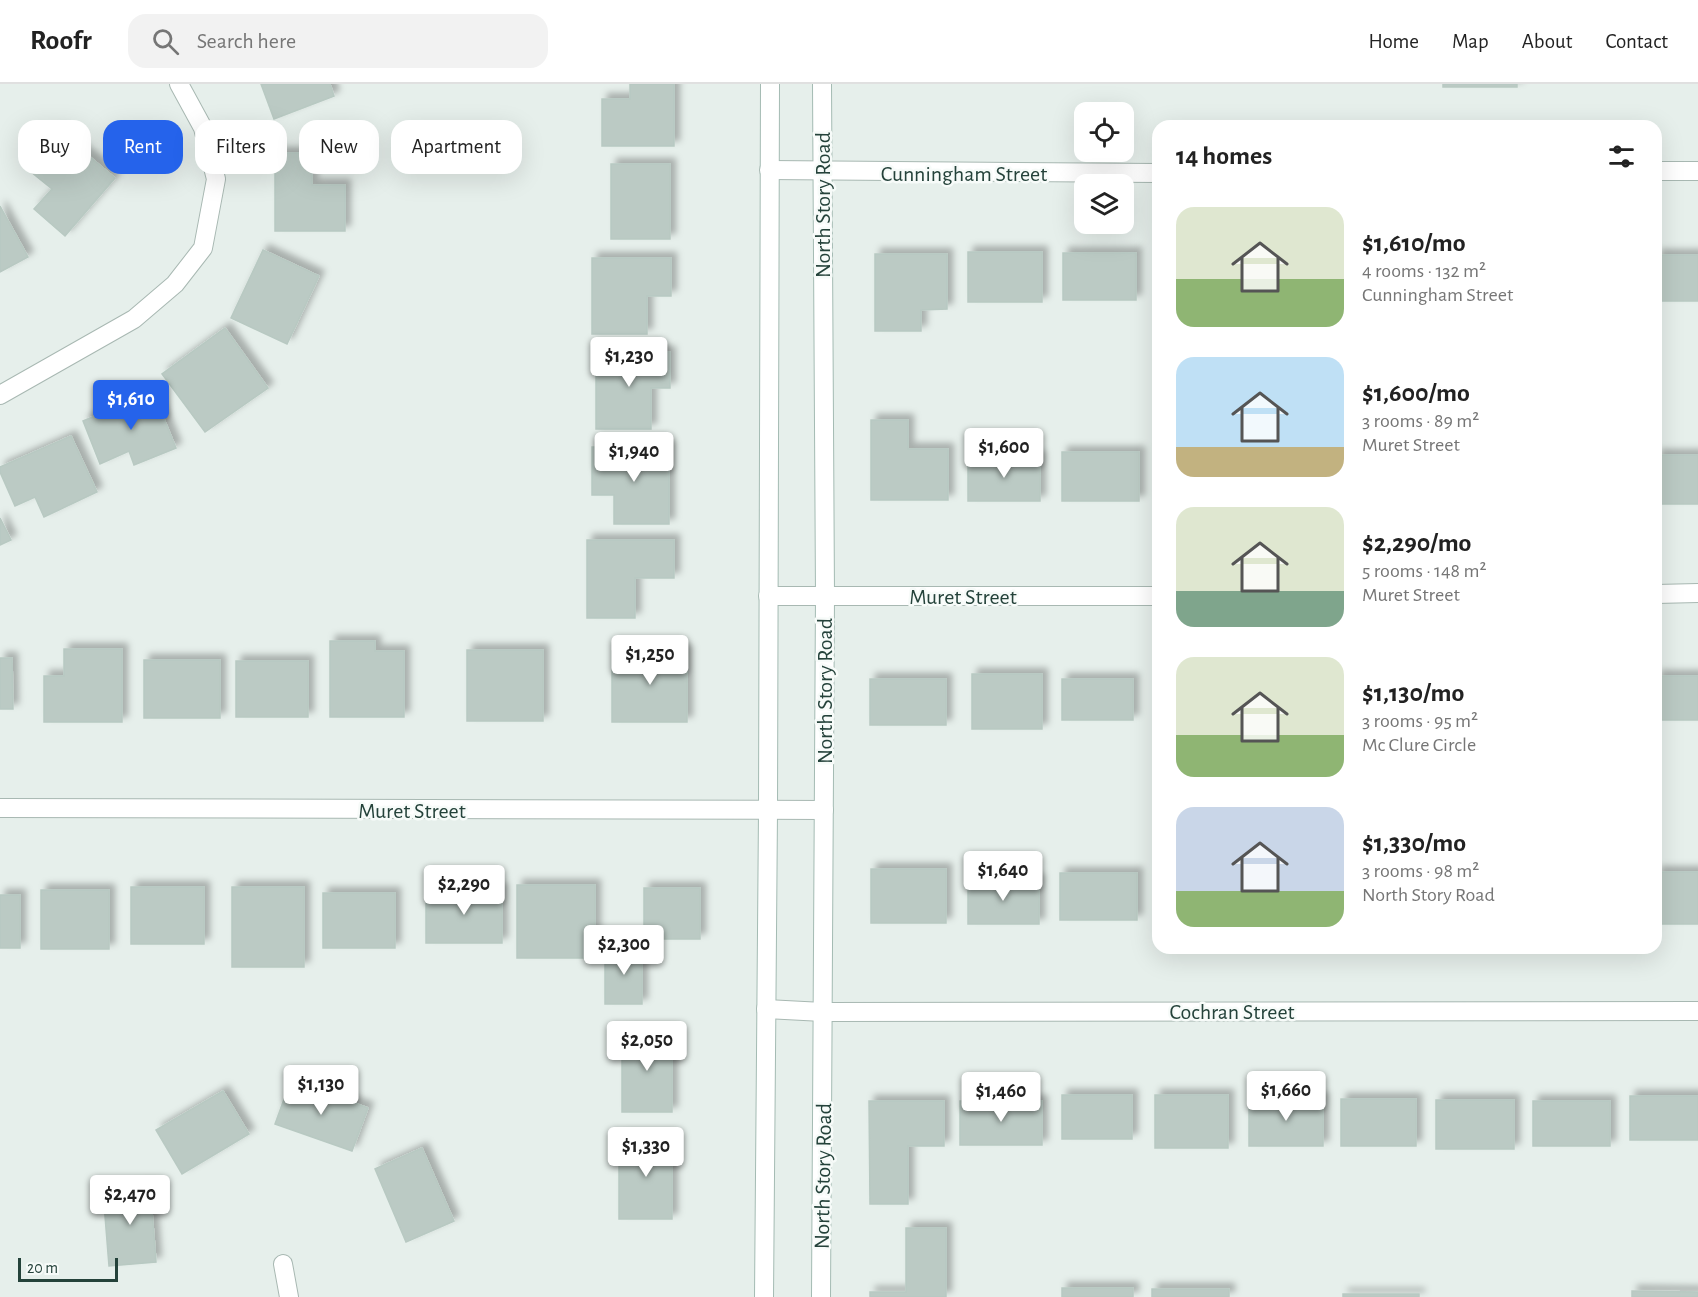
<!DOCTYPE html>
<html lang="en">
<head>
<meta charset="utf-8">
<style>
	body { margin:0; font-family:"Alegreya Sans",sans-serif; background:#f2f2f2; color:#222; height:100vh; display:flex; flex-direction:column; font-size:22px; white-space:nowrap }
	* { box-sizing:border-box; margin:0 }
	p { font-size:20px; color:#767676 }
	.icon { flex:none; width:33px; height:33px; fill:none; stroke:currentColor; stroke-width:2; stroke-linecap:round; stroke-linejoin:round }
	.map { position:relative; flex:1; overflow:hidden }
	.panel { position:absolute; left:1152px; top:36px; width:510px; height:834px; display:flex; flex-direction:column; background:#fff; border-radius:18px; box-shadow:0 6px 24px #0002 }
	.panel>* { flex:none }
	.hud { position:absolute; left:18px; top:36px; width:570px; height:54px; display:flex; gap:12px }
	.fabs { position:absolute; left:1074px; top:18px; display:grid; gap:12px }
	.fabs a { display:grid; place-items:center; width:60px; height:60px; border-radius:12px; background:#fff; box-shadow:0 6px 24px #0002; font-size:30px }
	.scale { position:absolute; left:18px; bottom:15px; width:100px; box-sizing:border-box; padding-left:6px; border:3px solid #24423a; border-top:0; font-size:16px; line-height:21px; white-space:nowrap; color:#24423a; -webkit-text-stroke:4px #f7fbf9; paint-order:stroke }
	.price { position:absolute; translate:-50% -51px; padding:0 14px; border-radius:6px; background:#fff; color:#222; font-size:20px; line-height:39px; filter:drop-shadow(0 2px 3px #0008) }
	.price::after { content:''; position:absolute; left:50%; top:36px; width:18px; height:14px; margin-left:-9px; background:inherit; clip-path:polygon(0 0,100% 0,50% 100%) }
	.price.active { background:#2563eb; color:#fff }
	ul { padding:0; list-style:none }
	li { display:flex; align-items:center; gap:18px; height:150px; padding:0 24px }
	li span { display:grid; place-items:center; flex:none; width:168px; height:120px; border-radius:18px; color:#555 }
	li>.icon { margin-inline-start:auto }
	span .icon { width:72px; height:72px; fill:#fffc; stroke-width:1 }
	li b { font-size:26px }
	h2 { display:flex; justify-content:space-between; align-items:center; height:72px; padding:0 24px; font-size:26px }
	.pill { padding:0 21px; border-radius:18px; background:#fff; box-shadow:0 6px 24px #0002; font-size:21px; line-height:54px }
	.pill.active { background:#2563eb; color:#fff }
	header { display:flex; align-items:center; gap:36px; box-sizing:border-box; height:84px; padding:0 30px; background:#fff; border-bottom:2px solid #e0e0e0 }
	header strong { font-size:28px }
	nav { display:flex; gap:33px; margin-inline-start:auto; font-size:21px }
	.search { width:420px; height:54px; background:#f2f2f2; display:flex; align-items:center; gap:15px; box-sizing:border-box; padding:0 21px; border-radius:18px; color:#767676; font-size:22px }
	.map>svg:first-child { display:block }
</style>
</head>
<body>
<header>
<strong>Roofr</strong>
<div class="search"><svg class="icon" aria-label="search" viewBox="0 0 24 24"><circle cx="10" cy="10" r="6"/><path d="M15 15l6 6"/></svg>Search here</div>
<nav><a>Home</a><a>Map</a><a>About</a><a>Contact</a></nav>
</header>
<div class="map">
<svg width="1698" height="1213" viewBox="0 0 1698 1213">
	<defs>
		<filter id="shadow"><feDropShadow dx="5.5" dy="-5.5" stdDeviation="3" flood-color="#0004"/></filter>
	</defs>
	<rect width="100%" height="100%" fill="#e6efeb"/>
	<g fill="#bbcac4" stroke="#b8c9c2" stroke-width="1.5" filter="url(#shadow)">
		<path d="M261,0h69l4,12 -60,23z"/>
		<path d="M630,0h44v62h-72v-47h28z"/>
		<rect x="1443" y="0" width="74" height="3"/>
		<path d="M58,46l57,48 -50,58 -31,-27 18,-20 -26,-21z"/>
		<path d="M275,69h37v32h33v46h-70z"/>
		<rect x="611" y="80" width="59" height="75"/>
		<path d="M0,122l28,51 -28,15z"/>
		<path d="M263,166l56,26 -32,68 -56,-26z"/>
		<rect x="968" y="168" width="74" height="50"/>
		<rect x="1063" y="169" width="73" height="47"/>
		<path d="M875,170h72v55l-26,1v21h-46z"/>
		<rect x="1656" y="171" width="42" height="46"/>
		<path d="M592,174h79v38h-24v38h-55z"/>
		<path d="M225,244l43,60 -63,44 -43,-58z"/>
		<path d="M596,268h74v36h-19v41h-55z"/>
		<path d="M153,308l23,56 -42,17 -5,-14 -29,13 -17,-43z"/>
		<path d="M871,336h37v29h40v51h-77z"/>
		<path d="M71,352l26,56 -53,25 -9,-20 -20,9 -15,-34v-5z"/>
		<path d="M592,363h77v77h-55v-29h-22z"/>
		<rect x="1062" y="368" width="77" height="49"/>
		<rect x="1656" y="371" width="42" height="49"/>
		<rect x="968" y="373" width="72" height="44"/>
		<path d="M0,434l11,22 -11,5z"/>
		<path d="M587,456h87v38h-39v40h-48z"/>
		<path d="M330,557h45v10h29v66h-74z"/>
		<path d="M64,565h58v73h-78v-46h20z"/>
		<rect x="467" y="566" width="76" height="71"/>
		<rect x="612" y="567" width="75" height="71"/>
		<path d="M0,574h12l1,51h-13z"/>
		<rect x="144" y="576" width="76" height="58"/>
		<rect x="236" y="577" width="72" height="56"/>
		<rect x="972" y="590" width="70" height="55"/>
		<rect x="1656" y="592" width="42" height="44"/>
		<rect x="870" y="595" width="76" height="46"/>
		<rect x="1062" y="595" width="71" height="41"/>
		<rect x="1156" y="596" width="2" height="46"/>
		<rect x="871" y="785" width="75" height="54"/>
		<rect x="1656" y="788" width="42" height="52"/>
		<rect x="1060" y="789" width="77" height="47"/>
		<rect x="1155" y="790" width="3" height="48"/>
		<rect x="968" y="796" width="71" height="44"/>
		<rect x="517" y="801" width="78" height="73"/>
		<rect x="131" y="803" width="73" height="57"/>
		<rect x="232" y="803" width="72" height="80"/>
		<rect x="644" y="804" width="56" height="51"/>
		<rect x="426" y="805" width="76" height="54"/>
		<rect x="41" y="806" width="68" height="59"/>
		<rect x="323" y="809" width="72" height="55"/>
		<rect x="0" y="811" width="20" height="53"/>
		<rect x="605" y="864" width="37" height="56"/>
		<rect x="622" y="948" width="50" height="80"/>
		<path d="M291,996l77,28 -16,43 -77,-27z"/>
		<path d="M223,1007l26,43 -67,40 -26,-44z"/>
		<rect x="1062" y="1011" width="70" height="44"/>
		<rect x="1155" y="1011" width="73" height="53"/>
		<rect x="1630" y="1012" width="68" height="44"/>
		<rect x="1249" y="1014" width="74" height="48"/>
		<rect x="1341" y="1015" width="75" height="47"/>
		<rect x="1436" y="1016" width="78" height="49"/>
		<path d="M869,1017h75v45h-36v58h-38z"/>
		<rect x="960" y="1017" width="82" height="44"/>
		<rect x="1533" y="1017" width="77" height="45"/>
		<rect x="619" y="1054" width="53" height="81"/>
		<path d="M422,1064l32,73 -48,21 -31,-73z"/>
		<path d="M150,1102l6,76 -47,4 -6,-75z"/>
		<path d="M906,1144h40v69h-76v-5h36z"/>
		<rect x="1062" y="1204" width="71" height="9"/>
		<rect x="1152" y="1205" width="77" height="8"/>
		<path d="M1632,1207l66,1v5h-66z"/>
		<rect x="1343" y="1210" width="76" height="3"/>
	</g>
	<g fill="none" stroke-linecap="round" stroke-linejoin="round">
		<g stroke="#a8b8b2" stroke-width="20">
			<g id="minor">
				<path d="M769,86l389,3"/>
				<path d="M1656,87h42"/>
				<path d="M0,311l134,-76 41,-35 28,-36 13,-69 -13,-51 -24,-44"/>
				<path d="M1656,510l42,-1"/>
				<path d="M768,512h390"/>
				<path d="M0,724l824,2"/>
				<path d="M766,925l57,3 875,-1"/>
				<path d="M283,1180l6,33"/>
			</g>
		</g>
		<g stroke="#a4bbb3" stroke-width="20">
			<g id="secondary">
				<path d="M764,1213l4,-486 2,-727"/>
				<path d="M821,1213l4,-701 -3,-512"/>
			</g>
		</g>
		<use href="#minor" stroke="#fff" stroke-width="18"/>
		<use href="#secondary" stroke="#fff" stroke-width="18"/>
	</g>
	<g text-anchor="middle" stroke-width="5" stroke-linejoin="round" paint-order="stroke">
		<g font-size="22" fill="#24423a" stroke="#f7fbf9">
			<text x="964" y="97">Cunningham Street</text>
			<text transform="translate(822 121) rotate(-90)" y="8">North Story Road</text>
			<text x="963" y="520">Muret Street</text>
			<text transform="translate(824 607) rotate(-90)" y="8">North Story Road</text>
			<text x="412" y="734">Muret Street</text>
			<text x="1232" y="935">Cochran Street</text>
			<text transform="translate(822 1092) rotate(-89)" y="8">North Story Road</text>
		</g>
	</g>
</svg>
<div class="fabs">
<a><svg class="icon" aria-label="locate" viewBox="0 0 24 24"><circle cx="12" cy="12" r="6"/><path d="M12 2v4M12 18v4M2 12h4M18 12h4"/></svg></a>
<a><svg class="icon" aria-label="layers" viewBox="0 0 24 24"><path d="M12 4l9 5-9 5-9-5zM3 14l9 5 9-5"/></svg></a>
</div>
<div class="scale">20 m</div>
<b class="price" style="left:629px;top:304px">$1,230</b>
<b class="price active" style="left:131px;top:347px">$1,610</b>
<b class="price" style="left:1004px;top:395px">$1,600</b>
<b class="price" style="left:634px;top:399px">$1,940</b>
<b class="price" style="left:650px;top:602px">$1,250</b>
<b class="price" style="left:1003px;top:818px">$1,640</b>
<b class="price" style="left:464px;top:832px">$2,290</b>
<b class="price" style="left:624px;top:892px">$2,300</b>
<b class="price" style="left:647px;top:988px">$2,050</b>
<b class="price" style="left:321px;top:1032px">$1,130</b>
<b class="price" style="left:1286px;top:1038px">$1,660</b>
<b class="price" style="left:1001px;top:1039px">$1,460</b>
<b class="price" style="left:646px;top:1094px">$1,330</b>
<b class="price" style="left:130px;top:1142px">$2,470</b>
<div class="hud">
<a class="pill">Buy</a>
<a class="pill active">Rent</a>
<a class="pill">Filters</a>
<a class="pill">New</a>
<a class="pill">Apartment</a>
</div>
<section class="panel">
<h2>14 homes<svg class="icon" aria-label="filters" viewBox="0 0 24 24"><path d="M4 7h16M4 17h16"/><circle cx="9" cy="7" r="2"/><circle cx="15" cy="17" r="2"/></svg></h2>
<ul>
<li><span style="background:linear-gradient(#dfe7d0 60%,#8fb573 0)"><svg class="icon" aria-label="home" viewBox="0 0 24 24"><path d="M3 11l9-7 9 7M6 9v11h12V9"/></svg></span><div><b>$1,610/mo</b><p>4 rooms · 132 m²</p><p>Cunningham Street</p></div></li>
<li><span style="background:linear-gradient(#bfe0f5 75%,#c2b280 0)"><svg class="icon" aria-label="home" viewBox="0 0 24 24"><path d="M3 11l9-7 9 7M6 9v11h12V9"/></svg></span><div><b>$1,600/mo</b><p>3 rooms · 89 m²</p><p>Muret Street</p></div></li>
<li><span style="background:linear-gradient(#dfe7d0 70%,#7fa58c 0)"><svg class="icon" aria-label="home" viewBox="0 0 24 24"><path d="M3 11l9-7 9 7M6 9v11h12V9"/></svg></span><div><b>$2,290/mo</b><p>5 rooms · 148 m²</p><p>Muret Street</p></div></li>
<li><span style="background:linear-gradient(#dfe7d0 65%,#8fb573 0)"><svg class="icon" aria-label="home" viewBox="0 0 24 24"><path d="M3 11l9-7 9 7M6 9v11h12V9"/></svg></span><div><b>$1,130/mo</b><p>3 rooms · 95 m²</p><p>Mc Clure Circle</p></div></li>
<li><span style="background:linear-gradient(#c9d6e8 70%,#8fb573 0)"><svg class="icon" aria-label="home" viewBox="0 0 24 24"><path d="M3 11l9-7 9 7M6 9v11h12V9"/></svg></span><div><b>$1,330/mo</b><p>3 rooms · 98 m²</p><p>North Story Road</p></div></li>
</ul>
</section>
</div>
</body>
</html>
